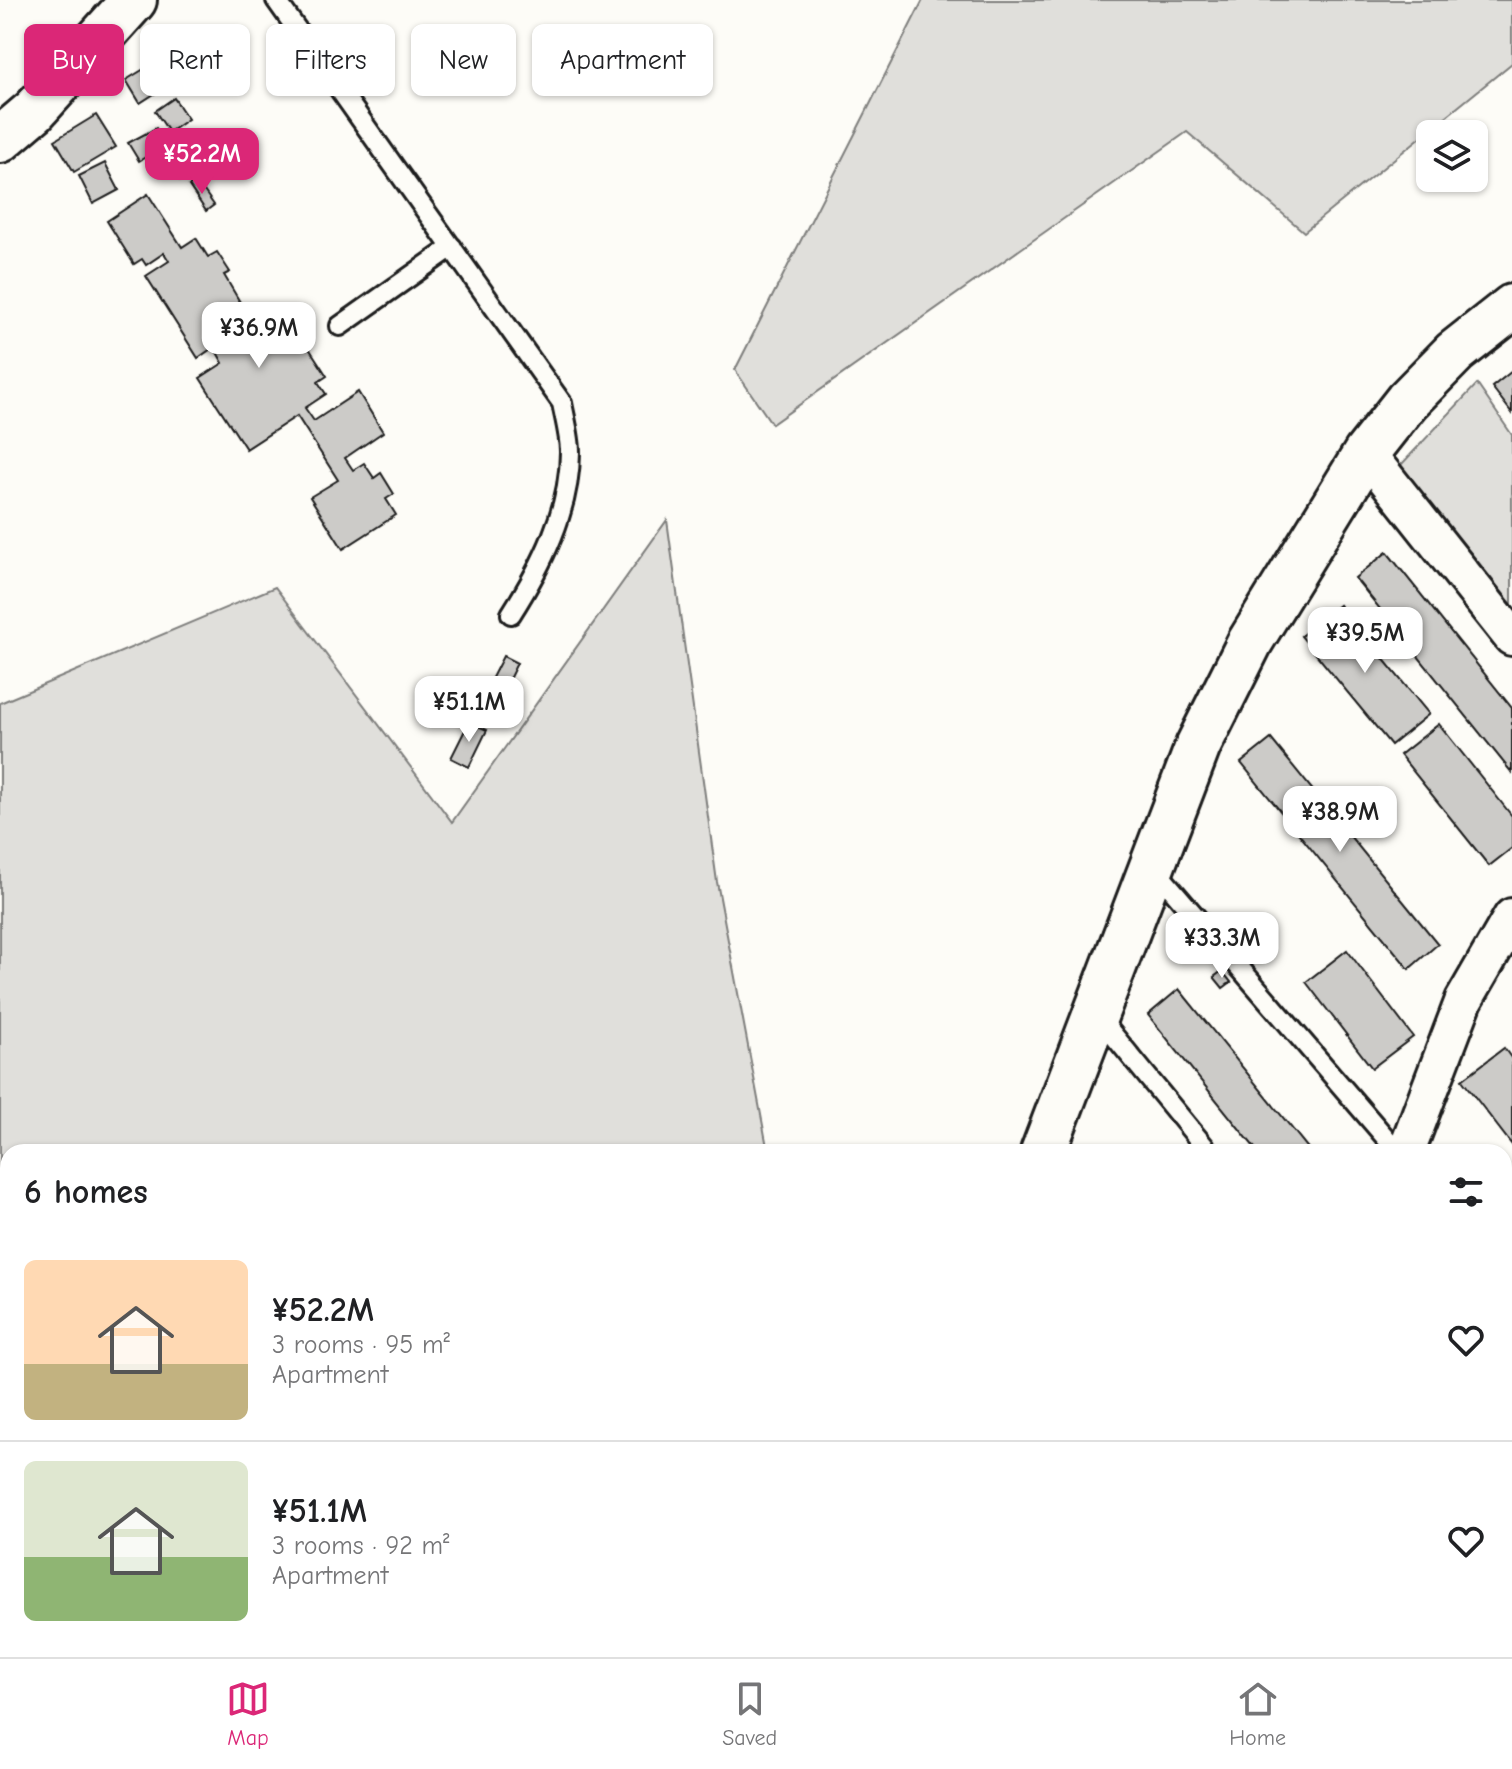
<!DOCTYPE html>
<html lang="en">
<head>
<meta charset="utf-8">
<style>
	body { margin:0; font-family:"Comic Neue",sans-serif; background:#f6f6f6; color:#202124; height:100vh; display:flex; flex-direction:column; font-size:30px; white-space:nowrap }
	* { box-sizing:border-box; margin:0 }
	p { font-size:26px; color:#757577 }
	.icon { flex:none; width:44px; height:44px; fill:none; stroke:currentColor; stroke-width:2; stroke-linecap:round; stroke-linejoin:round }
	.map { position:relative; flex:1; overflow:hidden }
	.side { position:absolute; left:0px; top:1144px; width:1512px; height:514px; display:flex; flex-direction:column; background:#fff; border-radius:24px 24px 0 0; box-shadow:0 2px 6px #0004 }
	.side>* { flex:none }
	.banner { position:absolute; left:24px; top:24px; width:800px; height:72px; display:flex; gap:16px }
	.controls { position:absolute; left:1416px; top:120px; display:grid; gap:16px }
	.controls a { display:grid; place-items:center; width:72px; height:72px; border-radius:12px; background:#fff; box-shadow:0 2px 6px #0004; font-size:40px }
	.price { position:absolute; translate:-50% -68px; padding:0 18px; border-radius:16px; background:#fff; color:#222; font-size:26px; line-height:52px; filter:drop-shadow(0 2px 4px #0008) }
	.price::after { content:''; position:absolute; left:50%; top:48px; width:24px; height:18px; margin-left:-12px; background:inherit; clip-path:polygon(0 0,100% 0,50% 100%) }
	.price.active { background:#db2777; color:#fff }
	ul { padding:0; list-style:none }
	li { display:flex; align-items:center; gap:24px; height:200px; padding:0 24px }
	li+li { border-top:2px solid #e0e0e0 }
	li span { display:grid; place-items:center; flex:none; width:224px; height:160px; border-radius:12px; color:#555 }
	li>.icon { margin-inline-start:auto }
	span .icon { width:96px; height:96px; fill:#fffc; stroke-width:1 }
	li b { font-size:34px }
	h2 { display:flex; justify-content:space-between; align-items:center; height:96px; padding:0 24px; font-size:34px }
	.tag { padding:0 28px; border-radius:12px; background:#fff; box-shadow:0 2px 6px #0004; font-size:28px; line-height:72px }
	.tag.active { background:#db2777; color:#fff }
	.tab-bar { display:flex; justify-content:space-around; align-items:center; height:112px; border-top:2px solid #e0e0e0; background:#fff; font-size:22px; color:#757577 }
	.tab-bar a { display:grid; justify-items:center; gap:4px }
	.tab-bar .active { color:#db2777 }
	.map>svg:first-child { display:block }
</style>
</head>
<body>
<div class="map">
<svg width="1512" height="1657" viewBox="0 0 1512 1657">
	<rect width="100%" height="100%" fill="#fdfcf7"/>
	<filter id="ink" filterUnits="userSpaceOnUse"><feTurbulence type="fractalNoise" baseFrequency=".0125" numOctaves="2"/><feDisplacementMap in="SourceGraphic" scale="16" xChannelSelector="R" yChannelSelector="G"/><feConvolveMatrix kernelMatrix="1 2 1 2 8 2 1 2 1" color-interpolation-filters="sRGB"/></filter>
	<g filter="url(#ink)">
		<g fill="#e0dfdb" stroke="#7e7e7c" stroke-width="2">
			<path d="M923,0h589v63l-208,169 -117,-100 -415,292 -37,-54z"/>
			<path d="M1477,384l35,51v171l-113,-139z"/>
			<path d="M667,520l50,362 51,270h-760v498h748l2,7h-758v-954l275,-116 177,235z"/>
		</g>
		<g fill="#cccbc8" stroke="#1c1c1c" stroke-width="2">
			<path d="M157,61l14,22 -31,20 -14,-23z"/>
			<path d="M174,98l14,21 -19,13 -14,-21z"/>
			<path d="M96,115l20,32 -42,25 -19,-32z"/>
			<path d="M156,128l10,17 -27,16 -11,-18z"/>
			<path d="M197,132l7,10 -20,14 -7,-11z"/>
			<path d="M207,146l7,9 -34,25 -6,-9z"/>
			<path d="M105,163l14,27 -26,14 -14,-28z"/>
			<path d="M197,181l17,24 -8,6 -17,-25z"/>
			<path d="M148,194l34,53 14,-9 12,19 9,-5 13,20 -6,3 36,61 15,-9 8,13 15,-9 29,45 -9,6 8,12 -21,14 9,13 44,-29 25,40 -38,26 8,12 11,-7 10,15 7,-5 13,21 -8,5 10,16 -53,34 -33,-52 28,-17 -41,-64 -51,33 -46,-71 23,-15 -9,-16 -16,11 -52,-82 23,-15 -5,-8 -18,12 -4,-6 -8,5 -27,-43z"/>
			<path d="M1512,371v42l-20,-26z"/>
			<path d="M1387,552l125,156v65l-157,-195z"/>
			<path d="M1339,605l90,109 -38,31 -90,-109z"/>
			<path d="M503,656l14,7 -27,55 -15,-7z"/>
			<path d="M469,722l18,8 -18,37 -18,-9z"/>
			<path d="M1439,724l73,92v32l-23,18 -89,-111z"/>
			<path d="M1271,739l167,205 -29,25 -168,-206z"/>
			<path d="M1347,950l66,87 -41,31 -66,-86z"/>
			<path d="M1222,971l9,11 -8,6 -9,-11z"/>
			<path d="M1179,989l132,163h-53l-110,-137z"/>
			<path d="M1504,1048l8,11v86l-50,-65z"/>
			<path d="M1504,1261l8,10v32l-8,6z"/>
			<path d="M1504,1506l8,10v75l-8,-11z"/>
		</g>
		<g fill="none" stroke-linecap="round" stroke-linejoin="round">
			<g stroke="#1c1c1c" stroke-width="24">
				<g id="service">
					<path d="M276,0l286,403c3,16 8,34 8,49 0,59 -29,115 -59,162"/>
					<path d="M340,326l112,-79"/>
					<path d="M1153,867l245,285"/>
					<path d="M1097,1015l112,137"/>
				</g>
			</g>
			<g stroke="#1c1c1c" stroke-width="42">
				<g id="minor">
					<path d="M1366,453l146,184"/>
					<path d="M1406,1152l58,-152 48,-83"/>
					<path d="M1504,1370l8,-6"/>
					<path d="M1504,1414l8,11"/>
				</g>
			</g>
			<g stroke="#1c1c1c" stroke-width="50">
				<g id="tertiary">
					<path d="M0,140l34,-29 100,-111"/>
					<path d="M1043,1152l155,-406 52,-104 116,-189 41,-52 48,-49 57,-45"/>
				</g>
			</g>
			<path stroke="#1c1c1c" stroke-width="5" stroke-dasharray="6 6" stroke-linecap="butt" d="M593,1657l5,-7"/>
			<use href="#service" stroke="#fdfcf7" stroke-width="18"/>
			<use href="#minor" stroke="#fdfcf7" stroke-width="36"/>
			<use href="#tertiary" stroke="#fdfcf7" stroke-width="44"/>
		</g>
	</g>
</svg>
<div class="controls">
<a><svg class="icon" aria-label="layers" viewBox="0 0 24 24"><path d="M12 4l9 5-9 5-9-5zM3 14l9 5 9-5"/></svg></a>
</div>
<b class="price active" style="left:202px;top:196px">¥52.2M</b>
<b class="price" style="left:259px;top:370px">¥36.9M</b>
<b class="price" style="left:1365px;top:675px">¥39.5M</b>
<b class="price" style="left:469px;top:744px">¥51.1M</b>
<b class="price" style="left:1340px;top:854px">¥38.9M</b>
<b class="price" style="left:1222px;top:980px">¥33.3M</b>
<div class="banner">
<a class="tag active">Buy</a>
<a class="tag">Rent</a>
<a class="tag">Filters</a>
<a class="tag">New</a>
<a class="tag">Apartment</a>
</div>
<section class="side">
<h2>6 homes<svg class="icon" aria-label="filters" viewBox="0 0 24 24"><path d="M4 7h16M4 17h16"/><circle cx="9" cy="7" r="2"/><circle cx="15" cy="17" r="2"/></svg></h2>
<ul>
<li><span style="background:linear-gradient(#ffd9b3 65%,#c2b280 0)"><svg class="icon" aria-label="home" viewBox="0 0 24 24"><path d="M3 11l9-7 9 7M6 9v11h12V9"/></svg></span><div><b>¥52.2M</b><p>3 rooms · 95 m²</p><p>Apartment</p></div><svg class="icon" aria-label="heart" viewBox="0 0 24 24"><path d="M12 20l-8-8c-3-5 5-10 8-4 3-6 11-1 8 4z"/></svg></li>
<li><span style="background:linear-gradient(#dfe7d0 60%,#8fb573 0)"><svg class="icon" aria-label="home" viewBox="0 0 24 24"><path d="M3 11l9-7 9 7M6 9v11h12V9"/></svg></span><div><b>¥51.1M</b><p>3 rooms · 92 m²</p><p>Apartment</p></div><svg class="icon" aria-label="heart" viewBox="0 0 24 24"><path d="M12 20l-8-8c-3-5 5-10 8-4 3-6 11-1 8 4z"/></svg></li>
</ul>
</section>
</div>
<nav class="tab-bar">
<a class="active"><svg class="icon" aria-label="map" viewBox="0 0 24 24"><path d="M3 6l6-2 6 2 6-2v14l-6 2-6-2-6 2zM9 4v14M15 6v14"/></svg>Map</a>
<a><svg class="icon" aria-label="saved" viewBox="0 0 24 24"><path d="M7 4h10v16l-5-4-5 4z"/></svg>Saved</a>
<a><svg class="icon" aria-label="home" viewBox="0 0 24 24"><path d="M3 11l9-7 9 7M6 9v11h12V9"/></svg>Home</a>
</nav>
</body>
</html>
